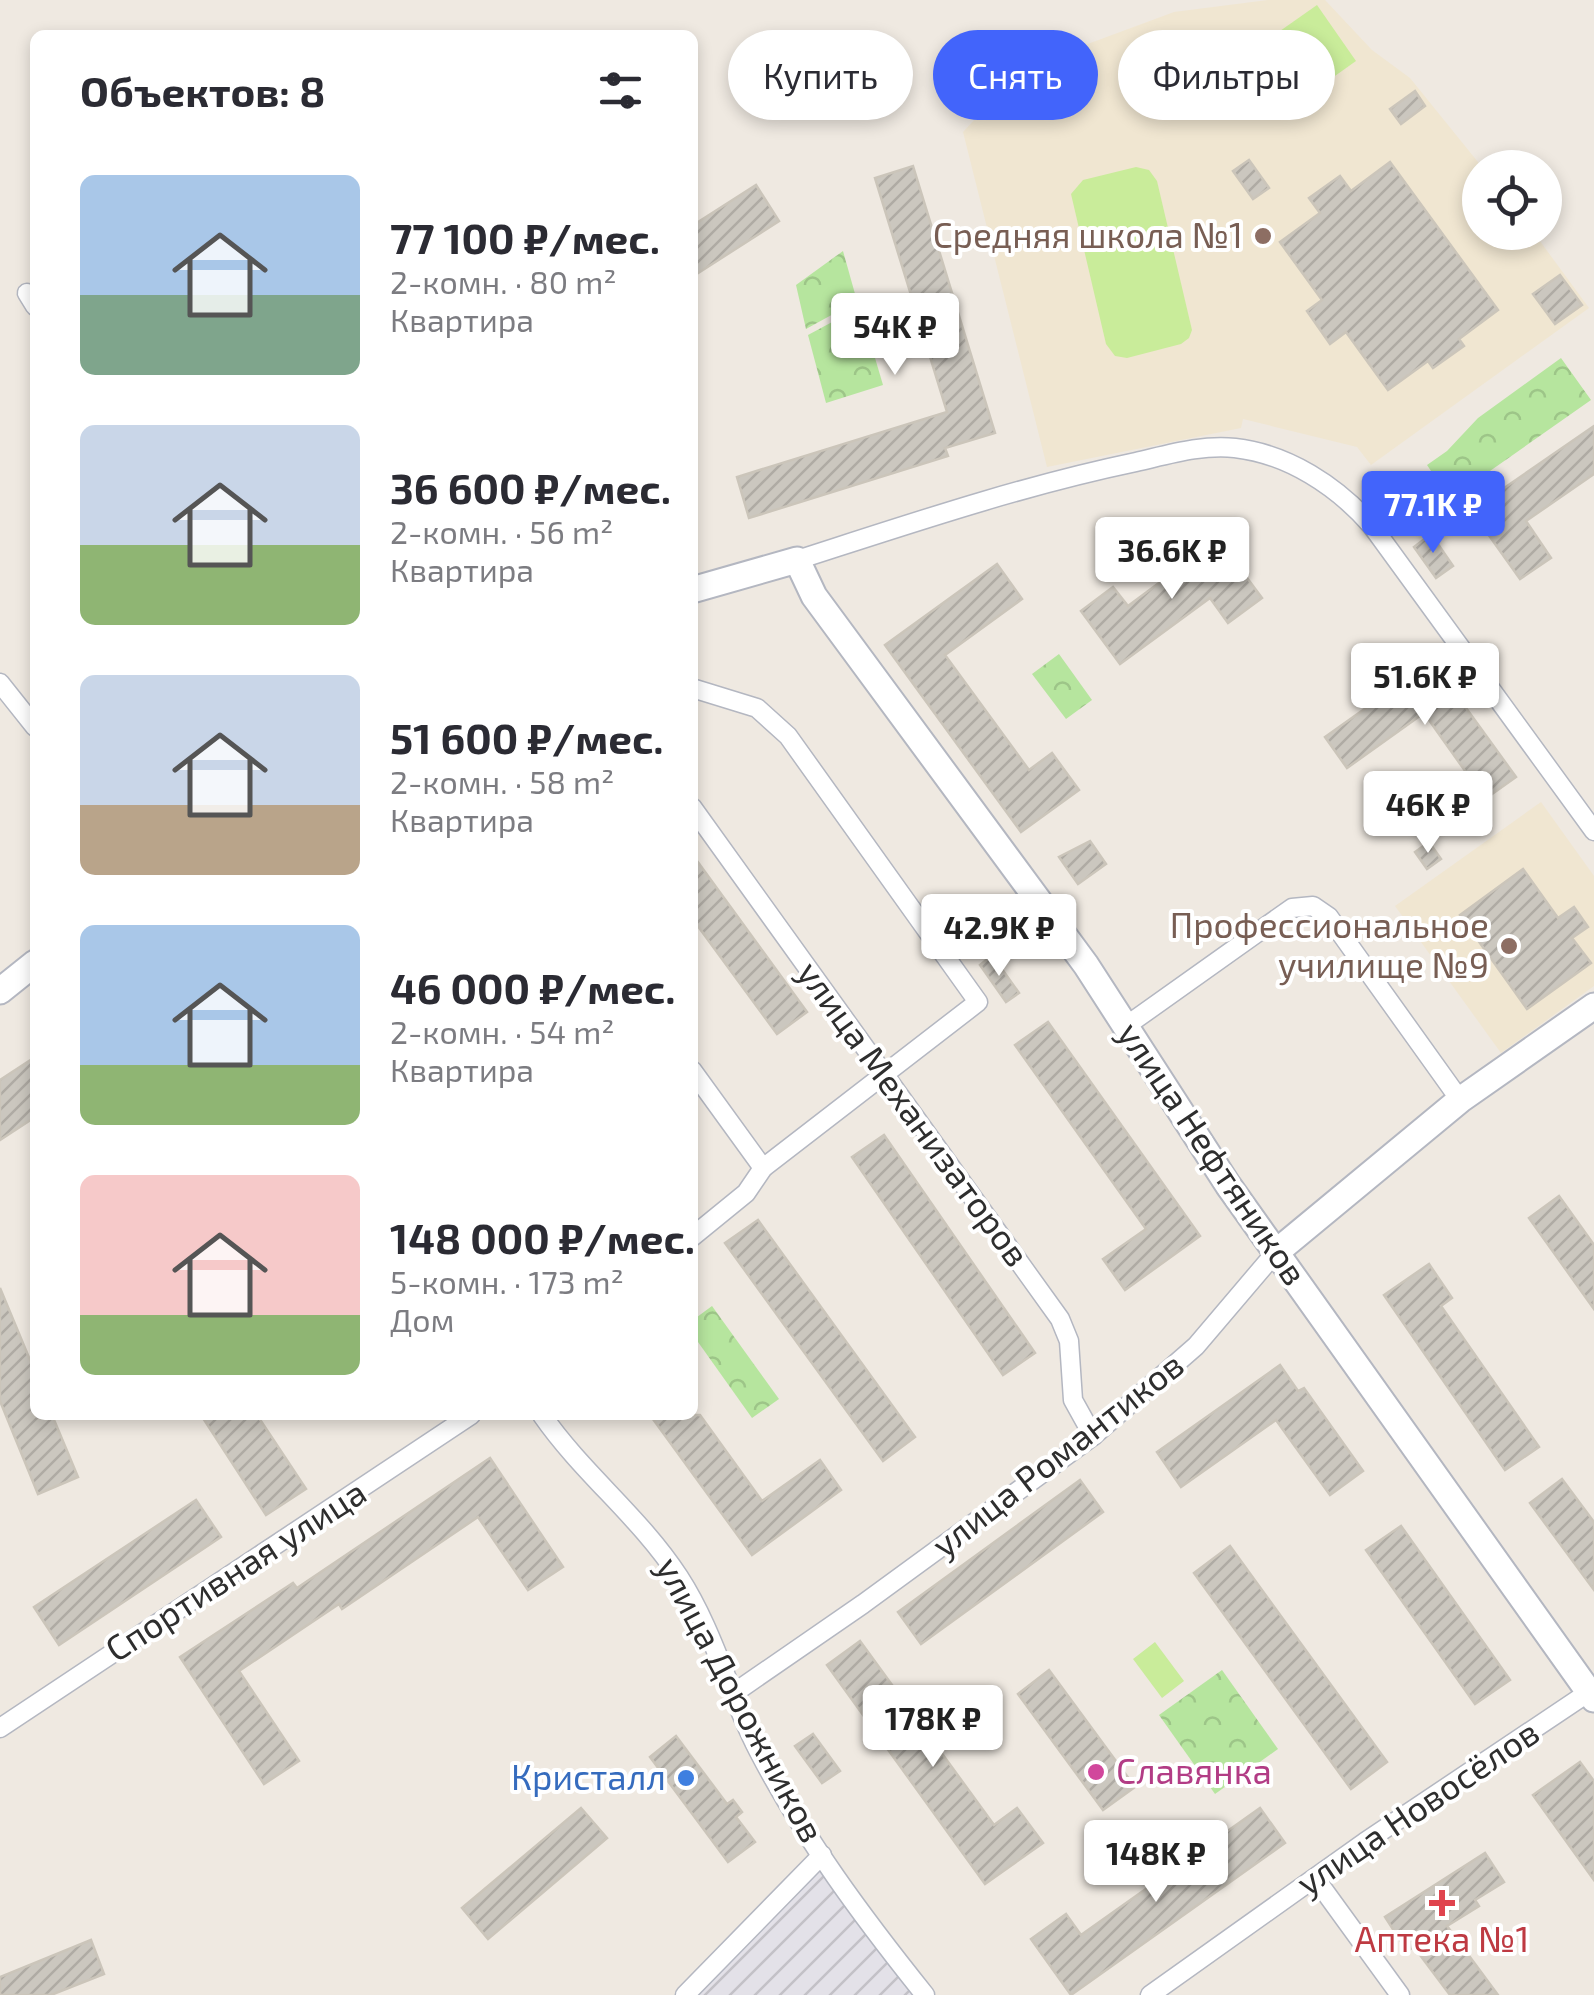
<!DOCTYPE html>
<html lang="ru">
<head>
<meta charset="utf-8">
<style>
	body { margin:0; font-family:"Exo 2",sans-serif; background:#f7f7f7; color:#2b2b33; height:100vh; display:flex; flex-direction:column; font-size:38px; white-space:nowrap }
	* { box-sizing:border-box; margin:0 }
	p { font-size:32px; color:#7c7c81 }
	.icon { flex:none; width:55px; height:55px; fill:none; stroke:currentColor; stroke-width:2; stroke-linecap:round; stroke-linejoin:round }
	.map { position:relative; flex:1; overflow:hidden }
	.side { position:absolute; left:30px; top:30px; width:668px; height:1390px; display:flex; flex-direction:column; background:#fff; border-radius:15px; box-shadow:0 5px 15px #0003 }
	.side>* { flex:none }
	.top-card { position:absolute; left:728px; top:30px; width:715px; height:90px; display:flex; gap:20px }
	.controls { position:absolute; left:1462px; top:150px; display:grid; gap:20px }
	.controls a { display:grid; place-items:center; width:100px; height:100px; border-radius:50%; background:#fff; box-shadow:0 5px 15px #0003; font-size:50px }
	.price { position:absolute; translate:-50% -85px; padding:0 22px; border-radius:10px; background:#fff; color:#222; font-size:32px; line-height:65px; filter:drop-shadow(0 2px 5px #0008) }
	.price::after { content:''; position:absolute; left:50%; top:60px; width:30px; height:22px; margin-left:-15px; background:inherit; clip-path:polygon(0 0,100% 0,50% 100%) }
	.price.selected { background:#4264fb; color:#fff }
	ul { padding:0; list-style:none }
	li { display:flex; align-items:center; gap:30px; height:250px; padding:0 50px }
	li span { display:grid; place-items:center; flex:none; width:280px; height:200px; border-radius:15px; color:#555 }
	li>.icon { margin-inline-start:auto }
	span .icon { width:120px; height:120px; fill:#fffc; stroke-width:1 }
	li b { font-size:42px }
	h2 { display:flex; justify-content:space-between; align-items:center; height:120px; padding:0 50px; font-size:42px }
	.tag { padding:0 35px; border-radius:45px; background:#fff; box-shadow:0 5px 15px #0003; font-size:35px; line-height:90px }
	.tag.selected { background:#4264fb; color:#fff }
	.map>svg:first-child { display:block }
</style>
</head>
<body>
<div class="map">
<svg width="1594" height="1995" viewBox="0 0 1594 1995">
	<defs>
		<pattern id="industrial-furrows" width="10" height="10" patternUnits="userSpaceOnUse" patternTransform="scale(2.5)"><rect width="10" height="10" fill="#e3e1e8"/><path d="M-1 1l2-2M0 10L10 0M9 11l2-2" fill="none" stroke="#c3c1c7"/></pattern>
		<pattern id="park-crowns" width="20" height="18" patternUnits="userSpaceOnUse" patternTransform="scale(2.5)"><rect width="20" height="18" fill="#b6e59e"/><path d="M2 6a3 3 0 1 1 6 0M12 15a3 3 0 1 1 6 0" fill="none" stroke="#9dc588"/></pattern>
		<pattern id="building-hatch" width="6" height="6" patternUnits="userSpaceOnUse" patternTransform="scale(2.5)"><rect width="6" height="6" fill="#cbc7bf"/><path d="M-1 1l2-2M0 6l6-6M5 7l2-2" fill="none" stroke="#afaba4"/></pattern>
	</defs>
	<rect width="100%" height="100%" fill="#efe9e1"/>
	<path fill="url(#industrial-furrows)" d="M822,1855l103,140h-240z"/>
	<g fill="#f0e6d1">
		<path d="M1268,0h57l47,50 38,28 72,89 -2,65 54,1 55,75 -218,157 -14,-18 -114,-28 -2,9 -194,39 -84,-335 60,-64 151,-56z"/>
		<path d="M1541,802l53,74v110l-93,67 -106,-147z"/>
	</g>
	<g fill="url(#park-crowns)">
		<path d="M843,251l14,50 -51,28 -10,-44z"/>
		<path d="M860,307l23,78 -57,18 -18,-68z"/>
		<path d="M1561,358l30,42 -141,99 -23,-34 20,-14 31,-33z"/>
		<path d="M1059,654l33,46 -26,19 -34,-45z"/>
		<path d="M712,1306l67,93 -27,19 -59,-83v-15z"/>
		<path d="M1222,1670l56,79 -63,45 -56,-79z"/>
	</g>
	<g fill="#c9ec9a">
		<path d="M1317,5l39,56 -76,54 -40,-56z"/>
		<path d="M1136,167l13,3 8,11 35,149 -3,8 -8,6 -54,14 -12,-2 -9,-12 -35,-150 12,-14z"/>
		<path d="M1155,1642l29,39 -22,17 -29,-39z"/>
	</g>
	<g fill="url(#building-hatch)" stroke="#cbc5ba" stroke-width="2.5">
		<path d="M1415,91l10,15 -24,18 -11,-15z"/>
		<path d="M1249,160l20,28 -16,11 -20,-28z"/>
		<path d="M1390,162l108,148 -39,29 5,7 -31,22 -5,-7 -40,29 -42,-58 -16,12 -23,-33 15,-11 -42,-58 40,-29 -11,-15 31,-22 11,15z"/>
		<path d="M913,166l82,267 -50,15 3,8 -199,62 -12,-41 210,-65 -72,-234z"/>
		<path d="M756,185l23,36 -87,56v-51z"/>
		<path d="M1560,275l22,30 -27,19 -22,-30z"/>
		<path d="M1594,426v48l-68,47 25,37 -31,21 -37,-52 6,-4 -11,-17z"/>
		<path d="M1431,534l22,32 -17,12 -22,-31z"/>
		<path d="M1218,539l44,59 -34,25 -18,-25 -90,66 -39,-53 32,-24 15,19z"/>
		<path d="M997,564l25,35 -77,56 84,115 23,-17 27,37 -58,42 -136,-187z"/>
		<path d="M1432,661l84,116 -31,22 -61,-86 -77,55 -22,-31z"/>
		<path d="M1090,841l16,23 -28,20 -19,-27z"/>
		<path d="M1429,842l12,17 -14,10 -12,-17z"/>
		<path d="M692,854l115,158 -30,22 -85,-116z"/>
		<path d="M1523,869l35,49 16,-11 14,20 -16,11 19,25 -64,46 -67,-94z"/>
		<path d="M992,955l27,38 -13,9 -26,-37z"/>
		<path d="M1048,1022l152,214 -75,54 -22,-31 43,-30 -131,-184z"/>
		<path d="M35,1057v60l-35,23v-60z"/>
		<path d="M884,1135l151,218 -32,22 -151,-218z"/>
		<path d="M1559,1196l35,49v64l-65,-91z"/>
		<path d="M758,1220l157,217 -32,24 -158,-218z"/>
		<path d="M1429,1264l23,34 -11,8 98,141 -34,23 -121,-175z"/>
		<path d="M0,1288l35,84v43h17l26,62 -40,17 -38,-93z"/>
		<path d="M1280,1365l18,26 6,-3 59,83 -33,24 -54,-75 -95,67 -24,-35z"/>
		<path d="M201,1415h56l49,74 -40,26z"/>
		<path d="M650,1415h50l62,86 58,-41 21,30 -89,65z"/>
		<path d="M490,1458l73,109 -35,23 -50,-73 -136,92 -3,-5 -100,67 60,90 -35,23 -84,-127 113,-74 4,5z"/>
		<path d="M1562,1479l32,43v68l-64,-87z"/>
		<path d="M1080,1480l23,32 -182,132 -23,-32z"/>
		<path d="M196,1500l25,37 -162,108 -25,-38z"/>
		<path d="M1401,1526l109,154 -35,24 -109,-154z"/>
		<path d="M1230,1546l157,216 -36,27 -157,-216z"/>
		<path d="M860,1641l134,184 23,-17 26,35 -58,41 -158,-219z"/>
		<path d="M1049,1670l86,117 -32,23 -85,-116z"/>
		<path d="M813,1734l27,37 -18,12 -27,-37z"/>
		<path d="M676,1736l51,68 6,-4 9,12 -6,5 19,25 -27,20 -78,-105z"/>
		<path d="M1580,1762l14,19v99l-61,-85z"/>
		<path d="M581,1808l26,30 -119,101 -26,-31z"/>
		<path d="M1260,1808l25,35 -214,152 -40,-56 35,-25 15,21z"/>
		<path d="M1485,1853l19,29 -29,18 4,6 -32,20 51,69h-48l-36,-48 -7,4 -22,-34z"/>
		<path d="M91,1940l13,34 -53,21h-51v-18z"/>
	</g>
	<g fill="none" stroke-linecap="round" stroke-linejoin="round">
		<g stroke="#b4b7c1" stroke-width="21">
			<g id="street">
				<path d="M27,293l8,13"/>
				<path d="M797,560c112,-36 224,-74 339,-98 31,-7 67,-18 99,-14 53,6 102,38 137,78l222,305"/>
				<path d="M0,683l35,44"/>
				<path d="M692,688l65,20 31,28 190,266 -215,166 -17,25 -54,44"/>
				<path d="M692,807l368,512 9,22 4,59 20,36"/>
				<path d="M1126,1026l166,-118 21,-2 16,11 131,183"/>
				<path d="M692,1070l71,98"/>
				<path d="M542,1415c41,59 98,102 137,162 35,54 50,117 79,173 45,87 106,169 167,245"/>
				<path d="M734,1693l129,-89 230,-168 103,-90 79,-93"/>
				<path d="M0,1728l471,-313"/>
				<path d="M1315,1878l85,117"/>
				<path d="M685,1995l137,-140"/>
				<path d="M1150,1995l215,-153 224,-150"/>
			</g>
		</g>
		<g stroke="#b4b7c1" stroke-width="29">
			<g id="secondary">
				<path d="M692,590l105,-30 17,36 272,369 142,220 366,514"/>
				<path d="M0,991l35,-28"/>
				<path d="M1275,1253l185,-153 134,-94"/>
			</g>
		</g>
		<use href="#street" stroke="#fff" stroke-width="18"/>
		<use href="#secondary" stroke="#fff" stroke-width="25"/>
	</g>
	<g fill="#8d6e63" stroke="#fff" stroke-width="4">
		<circle cx="1263" cy="236" r="10"/>
		<circle cx="1509" cy="946" r="10"/>
	</g>
	<circle fill="#d1479c" stroke="#fff" stroke-width="4" cx="1096" cy="1772" r="10"/>
	<circle fill="#3f7fe0" stroke="#fff" stroke-width="4" cx="686" cy="1778" r="10"/>
	<path fill="#e0444e" stroke="#fff" stroke-width="4" d="M1437 1888h10v10h10v10h-10v10h-10v-10h-10v-10h10z"/>
	<g text-anchor="middle" stroke-width="8" stroke-linejoin="round" paint-order="stroke">
		<g font-size="35" fill="#785e54" stroke="#fff" text-anchor="end">
			<text x="1243" y="248">Средняя школа №1</text>
			<text x="1489" y="938">Профессиональное<tspan x="1489" dy="40">училище №9</tspan></text>
		</g>
		<g font-size="35" fill="#2e2e2e" stroke="#fff">
			<text transform="translate(913 1114) rotate(54)" y="12">улица Механизаторов</text>
			<text transform="translate(1212 1154) rotate(56)" y="12">улица Нефтяников</text>
			<text transform="translate(1058 1455) rotate(-38)" y="12">улица Романтиков</text>
			<text transform="translate(236 1571) rotate(-33)" y="12">Спортивная улица</text>
			<text transform="translate(740 1700) rotate(62)" y="12">улица Дорожников</text>
			<text transform="translate(1418 1808) rotate(-34)" y="12">улица Новосёлов</text>
		</g>
		<g font-size="35" fill="#b23c85" stroke="#fff" text-anchor="start">
			<text x="1116" y="1784">Славянка</text>
		</g>
		<g font-size="35" fill="#366cbe" stroke="#fff" text-anchor="end">
			<text x="666" y="1790">Кристалл</text>
		</g>
		<g font-size="35" fill="#be3a42" stroke="#fff">
			<text x="1442" y="1952">Аптека №1</text>
		</g>
	</g>
</svg>
<div class="controls">
<a><svg class="icon" aria-label="locate" viewBox="0 0 24 24"><circle cx="12" cy="12" r="6"/><path d="M12 2v4M12 18v4M2 12h4M18 12h4"/></svg></a>
</div>
<b class="price" style="left:895px;top:378px">54K ₽</b>
<b class="price selected" style="left:1433px;top:556px">77.1K ₽</b>
<b class="price" style="left:1172px;top:602px">36.6K ₽</b>
<b class="price" style="left:1425px;top:728px">51.6K ₽</b>
<b class="price" style="left:1428px;top:856px">46K ₽</b>
<b class="price" style="left:999px;top:979px">42.9K ₽</b>
<b class="price" style="left:933px;top:1770px">178K ₽</b>
<b class="price" style="left:1156px;top:1905px">148K ₽</b>
<div class="top-card">
<a class="tag">Купить</a>
<a class="tag selected">Снять</a>
<a class="tag">Фильтры</a>
</div>
<section class="side">
<h2>Объектов: 8<svg class="icon" aria-label="filters" viewBox="0 0 24 24"><path d="M4 7h16M4 17h16"/><circle cx="9" cy="7" r="2"/><circle cx="15" cy="17" r="2"/></svg></h2>
<ul>
<li><span style="background:linear-gradient(#a9c7e8 60%,#7fa58c 0)"><svg class="icon" aria-label="home" viewBox="0 0 24 24"><path d="M3 11l9-7 9 7M6 9v11h12V9"/></svg></span><div><b>77 100 ₽/мес.</b><p>2-комн. · 80 m²</p><p>Квартира</p></div></li>
<li><span style="background:linear-gradient(#c9d6e8 60%,#8fb573 0)"><svg class="icon" aria-label="home" viewBox="0 0 24 24"><path d="M3 11l9-7 9 7M6 9v11h12V9"/></svg></span><div><b>36 600 ₽/мес.</b><p>2-комн. · 56 m²</p><p>Квартира</p></div></li>
<li><span style="background:linear-gradient(#c9d6e8 65%,#b9a48a 0)"><svg class="icon" aria-label="home" viewBox="0 0 24 24"><path d="M3 11l9-7 9 7M6 9v11h12V9"/></svg></span><div><b>51 600 ₽/мес.</b><p>2-комн. · 58 m²</p><p>Квартира</p></div></li>
<li><span style="background:linear-gradient(#a9c7e8 70%,#8fb573 0)"><svg class="icon" aria-label="home" viewBox="0 0 24 24"><path d="M3 11l9-7 9 7M6 9v11h12V9"/></svg></span><div><b>46 000 ₽/мес.</b><p>2-комн. · 54 m²</p><p>Квартира</p></div></li>
<li><span style="background:linear-gradient(#f6c9c9 70%,#8fb573 0)"><svg class="icon" aria-label="home" viewBox="0 0 24 24"><path d="M3 11l9-7 9 7M6 9v11h12V9"/></svg></span><div><b>148 000 ₽/мес.</b><p>5-комн. · 173 m²</p><p>Дом</p></div></li>
</ul>
</section>
</div>
</body>
</html>
